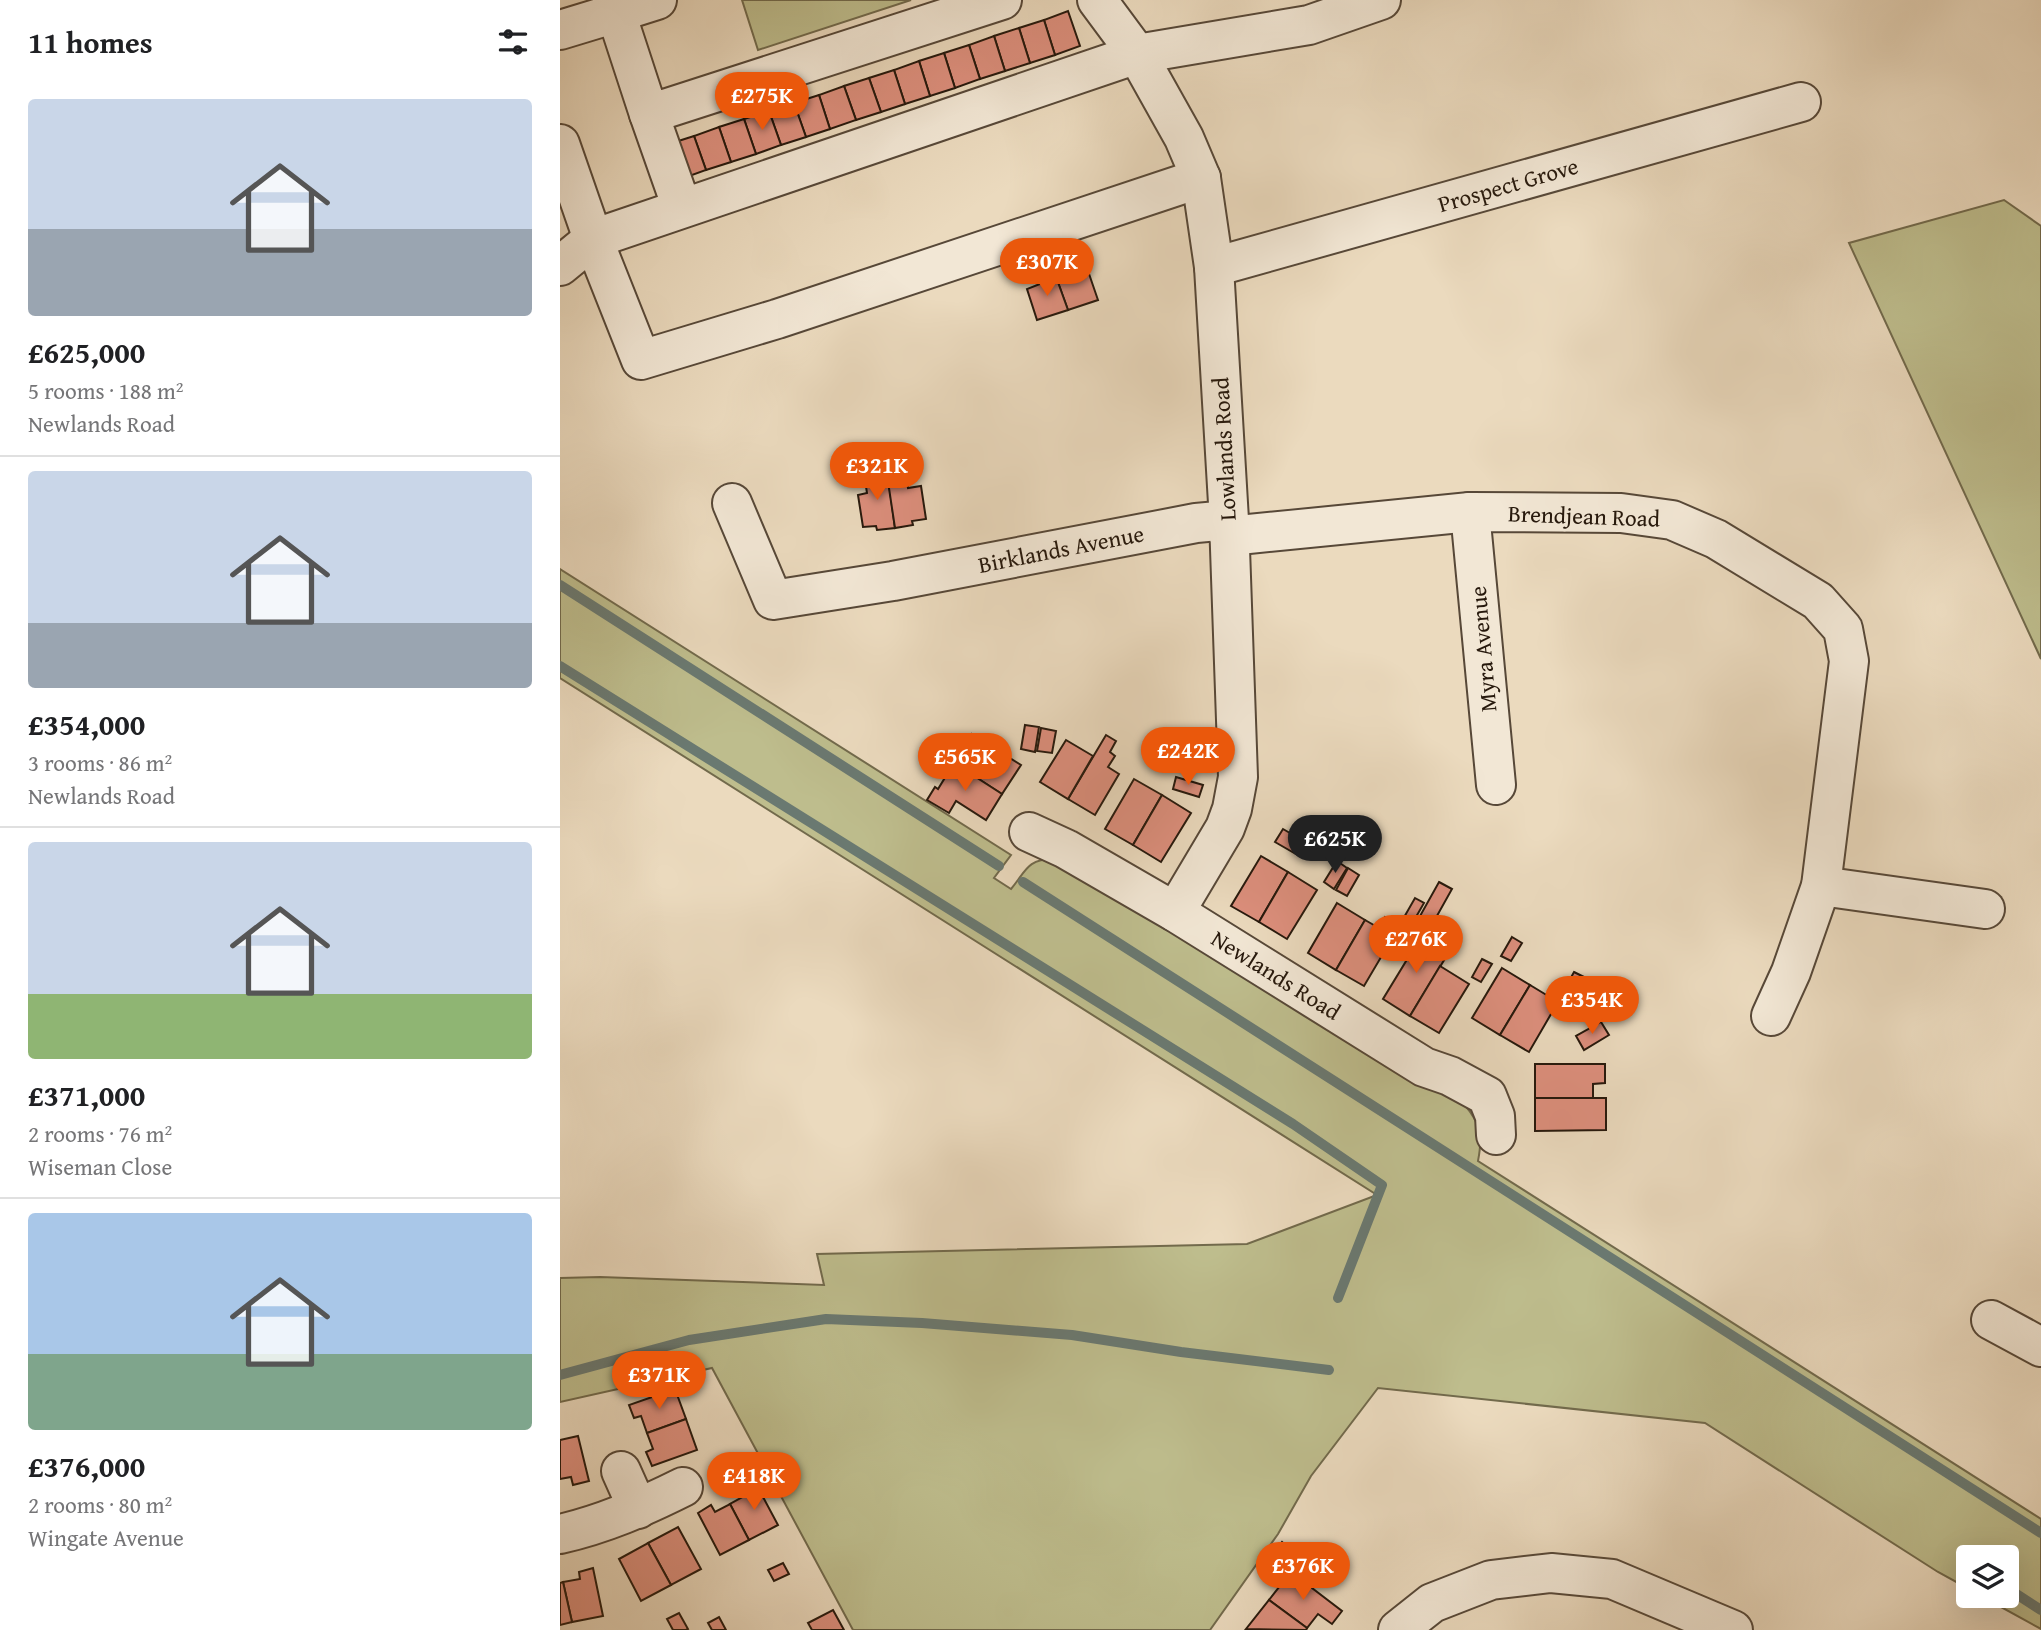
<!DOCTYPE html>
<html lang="en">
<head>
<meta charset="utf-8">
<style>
	body { margin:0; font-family:"Gentium Book Plus",serif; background:#f2f2f2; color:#202124; height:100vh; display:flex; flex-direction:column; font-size:26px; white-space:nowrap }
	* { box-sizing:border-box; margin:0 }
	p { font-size:23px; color:#757577 }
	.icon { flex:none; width:38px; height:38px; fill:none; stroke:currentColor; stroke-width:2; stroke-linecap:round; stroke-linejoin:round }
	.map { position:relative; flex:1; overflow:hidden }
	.side { display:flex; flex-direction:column; background:#fff; width:560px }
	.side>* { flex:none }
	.buttons { position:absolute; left:1396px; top:1545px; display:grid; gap:14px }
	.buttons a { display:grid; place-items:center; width:63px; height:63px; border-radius:7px; background:#fff; box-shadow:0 7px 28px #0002; font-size:35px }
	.price { position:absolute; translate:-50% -60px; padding:0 16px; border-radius:24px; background:#ea580c; color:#fff; font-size:23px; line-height:46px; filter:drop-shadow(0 2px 4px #0008) }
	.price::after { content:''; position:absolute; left:50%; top:42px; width:21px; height:16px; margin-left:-10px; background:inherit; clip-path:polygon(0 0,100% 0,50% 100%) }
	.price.active { background:#222; color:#fff }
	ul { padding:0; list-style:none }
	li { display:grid; align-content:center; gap:14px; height:371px; padding:0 28px }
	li+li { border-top:2px solid #e0e0e0 }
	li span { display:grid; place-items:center; height:217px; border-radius:7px; color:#555 }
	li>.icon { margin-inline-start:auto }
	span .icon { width:126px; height:126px; fill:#fffc; stroke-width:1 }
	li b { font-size:30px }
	h2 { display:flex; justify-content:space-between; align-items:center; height:84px; padding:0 28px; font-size:30px }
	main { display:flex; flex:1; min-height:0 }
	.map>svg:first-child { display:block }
</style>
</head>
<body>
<main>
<section class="side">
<h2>11 homes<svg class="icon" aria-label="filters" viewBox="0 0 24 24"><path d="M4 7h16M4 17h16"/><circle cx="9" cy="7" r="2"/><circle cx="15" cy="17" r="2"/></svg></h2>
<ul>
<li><span style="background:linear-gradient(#c9d6e8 60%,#9aa5b1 0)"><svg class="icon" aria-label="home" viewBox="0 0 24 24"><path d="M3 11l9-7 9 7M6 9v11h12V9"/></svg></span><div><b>£625,000</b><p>5 rooms · 188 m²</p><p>Newlands Road</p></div></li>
<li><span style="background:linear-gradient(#c9d6e8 70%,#9aa5b1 0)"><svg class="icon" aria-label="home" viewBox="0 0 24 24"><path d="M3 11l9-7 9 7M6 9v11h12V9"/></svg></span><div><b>£354,000</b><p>3 rooms · 86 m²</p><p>Newlands Road</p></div></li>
<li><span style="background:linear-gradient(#c9d6e8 70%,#8fb573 0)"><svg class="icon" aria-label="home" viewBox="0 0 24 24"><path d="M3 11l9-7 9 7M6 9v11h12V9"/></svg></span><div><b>£371,000</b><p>2 rooms · 76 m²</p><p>Wiseman Close</p></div></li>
<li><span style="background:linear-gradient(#a9c7e8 65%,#7fa58c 0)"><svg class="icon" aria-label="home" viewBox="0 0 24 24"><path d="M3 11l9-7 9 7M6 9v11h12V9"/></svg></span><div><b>£376,000</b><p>2 rooms · 80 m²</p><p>Wingate Avenue</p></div></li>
</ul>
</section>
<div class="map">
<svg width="1481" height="1630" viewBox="0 0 1481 1630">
	<rect width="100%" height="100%" fill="#ebdabe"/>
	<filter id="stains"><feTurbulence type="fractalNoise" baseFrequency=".00286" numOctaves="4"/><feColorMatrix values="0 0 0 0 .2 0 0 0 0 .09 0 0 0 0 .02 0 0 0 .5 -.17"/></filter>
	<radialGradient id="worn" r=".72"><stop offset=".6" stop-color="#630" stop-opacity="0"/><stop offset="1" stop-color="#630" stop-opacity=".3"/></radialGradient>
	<g fill="#bebd8d" stroke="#726a4c" stroke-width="2">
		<path d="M182,0h169l-153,50z"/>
		<path d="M1444,200l37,26v433l-192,-416z"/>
		<path d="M0,569l451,286 -17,23 17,11c15,-18 16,-30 42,-30l411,245c17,20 19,31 14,57l563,358v110l-60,-33h26v-38h-38v31l-31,-17 -233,-149 -327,-35 -67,88 -33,58 -68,96h-357l-141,-262 -152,34v-124l40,-1 224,8 -7,-31 430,-10 130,-49 -817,-517z"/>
	</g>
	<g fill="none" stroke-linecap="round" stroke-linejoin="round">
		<g stroke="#6a7971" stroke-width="10">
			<path d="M0,585l439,281"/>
			<path d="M0,666l733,458 89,61 -44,113"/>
			<path d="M463,882l1018,651"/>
			<path d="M0,1375l129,-35 137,-21 96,4 150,12 109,17 148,18"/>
			<path d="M1447,1588l34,22"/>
		</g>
	</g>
	<g fill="#dd8f7d" stroke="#26180c" stroke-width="2">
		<path d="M508,11l12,35 -25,9 -11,-35z"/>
		<path d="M484,20l11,35 -25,8 -11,-35z"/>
		<path d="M459,28l11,35 -25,8 -11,-35z"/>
		<path d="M434,36l11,35 -25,8 -11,-34z"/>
		<path d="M409,45l11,34 -25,9 -11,-35z"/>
		<path d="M384,53l11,35 -25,8 -11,-35z"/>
		<path d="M359,61l11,35 -25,8 -11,-34z"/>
		<path d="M334,70l11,34 -24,8 -12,-34z"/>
		<path d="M309,78l12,34 -25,8 -12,-34z"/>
		<path d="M284,86l12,34 -26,9 -11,-34z"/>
		<path d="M259,95l11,34 -24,8 -12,-34z"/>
		<path d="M234,103l12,34 -25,8 -12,-34z"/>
		<path d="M209,111l12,34 -25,9 -12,-35z"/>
		<path d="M184,119l12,35 -25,8 -12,-35z"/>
		<path d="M159,127l12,35 -25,8 -12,-34z"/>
		<path d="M134,136l12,34 -25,9 -12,-35z"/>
		<path d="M513,268l1,5 13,-5 11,32 -30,10 -13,-36z"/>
		<path d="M495,274l13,36 -31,10 -10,-31 13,-5 -2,-4z"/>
		<path d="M327,469l8,59 -18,2 -1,-4 -13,1 -5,-32 9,-2 -3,-20z"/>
		<path d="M346,472l2,16 13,-2 5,33 -14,2 1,4 -18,3 -8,-53z"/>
		<path d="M465,725l14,2 -4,25 -14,-3z"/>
		<path d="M481,728l15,3 -4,22 -15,-2z"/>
		<path d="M412,734l49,31 -19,29 -48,-31z"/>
		<path d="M546,735l10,6 -6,11 5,4 -7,11 11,7 -24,41 -27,-16z"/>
		<path d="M506,740l27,16 -25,43 -28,-17z"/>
		<path d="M394,763l48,31 -16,26 -30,-19 -7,12 -22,-13 8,-13 3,2z"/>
		<path d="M616,777l27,8 -4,12 -26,-8z"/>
		<path d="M574,779l28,16 -29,50 -28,-16z"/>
		<path d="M602,795l29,18 -30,49 -28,-17z"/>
		<path d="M723,829l26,15 -8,13 -26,-15z"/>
		<path d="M701,856l27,16 -29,50 -28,-16z"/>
		<path d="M777,861l10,7 -13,21 -10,-7z"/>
		<path d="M788,868l11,7 -12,21 -11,-6z"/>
		<path d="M728,872l29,18 -30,49 -28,-17z"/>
		<path d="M879,882l13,7 -24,43 -13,-7z"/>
		<path d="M855,898l9,5 -12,21 -9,-5z"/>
		<path d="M777,903l28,17 -29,50 -28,-17z"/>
		<path d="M825,917l15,8 -36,61 -28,-16 29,-50 14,8z"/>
		<path d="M862,935l27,17 -39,64 -27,-17z"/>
		<path d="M952,937l10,6 -11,18 -10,-5z"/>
		<path d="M922,959l10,5 -11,18 -9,-5z"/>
		<path d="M880,966l29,18 -30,49 -29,-17z"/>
		<path d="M942,968l28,17 -30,50 -28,-17z"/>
		<path d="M1014,972l14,7 -13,23 -13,-8z"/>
		<path d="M970,985l28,17 -29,50 -29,-17z"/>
		<path d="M1041,1022l8,13 -25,15 -8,-14z"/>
		<path d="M975,1064h70v19l-12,1v14h-58z"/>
		<path d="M975,1098h71v32l-71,1z"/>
		<path d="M115,1389l11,30 -39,14 -6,-17 -7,2 -5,-13z"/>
		<path d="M126,1419l11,31 -45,16 -6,-14 7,-3 -6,-16z"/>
		<path d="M18,1436l11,45 -16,4 -2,-8 -11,2v-39z"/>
		<path d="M195,1482l23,43 -29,15 -19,-36 16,-9 -3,-7z"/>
		<path d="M170,1504l19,36 -29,15 -22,-42 13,-8 4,7z"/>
		<path d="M118,1527l23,42 -30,16 -23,-42z"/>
		<path d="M722,1542l17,16 -7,9 -18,-15z"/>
		<path d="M88,1543l23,42 -30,16 -22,-42z"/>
		<path d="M223,1563l6,11 -15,7 -6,-11z"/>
		<path d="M33,1568l10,48 -31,6 -9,-40 17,-3 -1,-7z"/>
		<path d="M731,1572l51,39 -10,13 -14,-10 -11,14 -38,-28z"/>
		<path d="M3,1582l9,40 -12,3v-42z"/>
		<path d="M709,1600l38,28 -1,2 -60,-1z"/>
		<path d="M273,1610l11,20h-32l-4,-7z"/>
		<path d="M119,1613l9,16 -2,1h-13l-6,-11z"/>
		<path d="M159,1617l7,13h-14l-4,-7z"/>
	</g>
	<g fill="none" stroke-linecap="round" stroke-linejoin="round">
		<g stroke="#574838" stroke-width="42">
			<g id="minor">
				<path d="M97,0l-41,13 33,101 353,-114"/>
				<path d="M537,0l40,54 47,84 17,40 13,89 15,253 9,257 -6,32 -7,19 -50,84"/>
				<path d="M0,30l56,-17"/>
				<path d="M89,114l33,94"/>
				<path d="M0,144l33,95 48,121 136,-41 424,-141"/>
				<path d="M0,266l33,-27 544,-185 172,-29 72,-25"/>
				<path d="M654,267l587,-165"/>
				<path d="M172,503l41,97 120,-19 303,-58 33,-3"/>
				<path d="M910,512l26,273"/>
				<path d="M669,536l241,-24 151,1 51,7 44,19 102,62 25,28 6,32 -28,225 -30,86 -20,44"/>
				<path d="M469,832l37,17 109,63 249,155 26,9 37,20 8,20 1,19"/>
				<path d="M1261,886l164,23"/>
				<path d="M1431,1320l50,27"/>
				<path d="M61,1471l17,38"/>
				<path d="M0,1534c44,-10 83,-27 123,-47"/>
				<path d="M838,1630l34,-27 59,-23 60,-7 61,6 121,51"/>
			</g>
		</g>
		<use href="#minor" stroke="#f2e7d5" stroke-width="38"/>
	</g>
	<g text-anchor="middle" stroke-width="5" stroke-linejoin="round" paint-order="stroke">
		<g font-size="23" fill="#26180c" stroke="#f2e7d5">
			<text transform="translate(948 185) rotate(-16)" y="8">Prospect Grove</text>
			<text transform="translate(664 449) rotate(-93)" y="8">Lowlands Road</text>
			<text transform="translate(1024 516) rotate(2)" y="8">Brendjean Road</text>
			<text transform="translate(501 549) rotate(-11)" y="8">Birklands Avenue</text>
			<text transform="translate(923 649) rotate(-95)" y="8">Myra Avenue</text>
			<text transform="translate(716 975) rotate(32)" y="8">Newlands Road</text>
		</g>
	</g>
	<rect width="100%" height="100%" filter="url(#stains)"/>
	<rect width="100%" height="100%" fill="url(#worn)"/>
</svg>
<div class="buttons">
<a><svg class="icon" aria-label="layers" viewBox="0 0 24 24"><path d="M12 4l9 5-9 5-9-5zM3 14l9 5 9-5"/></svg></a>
</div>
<b class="price" style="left:202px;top:132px">£275K</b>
<b class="price" style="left:487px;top:298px">£307K</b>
<b class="price" style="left:317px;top:502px">£321K</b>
<b class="price" style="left:628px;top:787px">£242K</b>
<b class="price" style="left:405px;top:793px">£565K</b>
<b class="price active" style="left:775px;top:875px">£625K</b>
<b class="price" style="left:856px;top:975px">£276K</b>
<b class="price" style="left:1032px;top:1036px">£354K</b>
<b class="price" style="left:99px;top:1411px">£371K</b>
<b class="price" style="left:194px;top:1512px">£418K</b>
<b class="price" style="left:743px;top:1602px">£376K</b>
</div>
</main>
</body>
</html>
